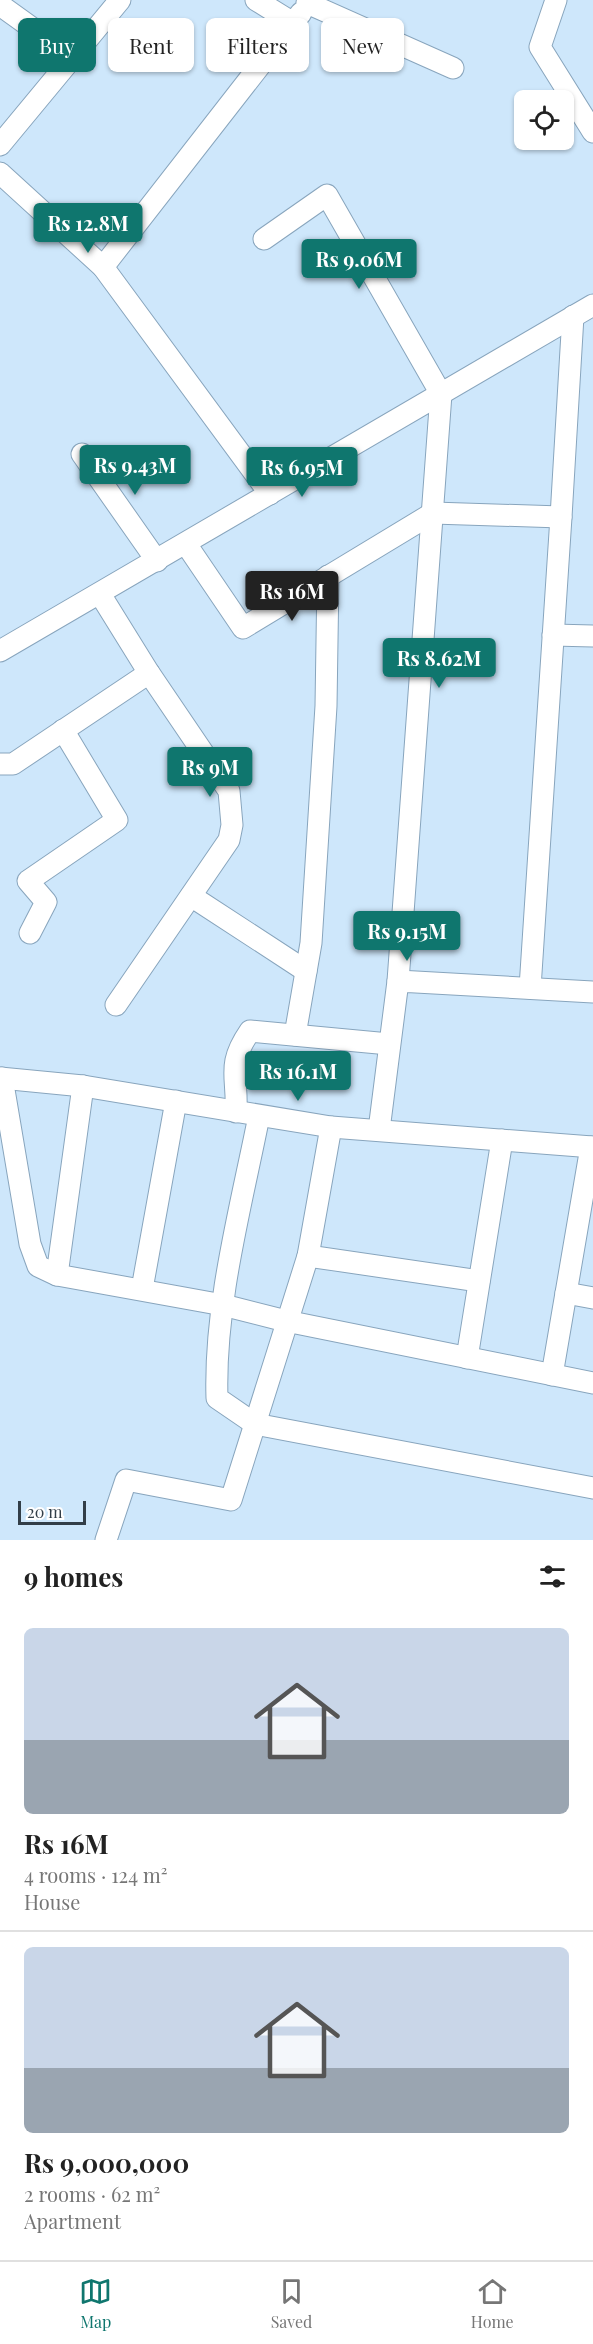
<!DOCTYPE html>
<html lang="en">
<head>
<meta charset="utf-8">
<style>
	body { margin:0; font-family:"Playfair Display",serif; background:#f2f2f2; color:#222; height:100vh; display:flex; flex-direction:column; font-size:22px; white-space:nowrap }
	* { box-sizing:border-box; margin:0 }
	p { font-size:20px; color:#767676 }
	.icon { flex:none; width:33px; height:33px; fill:none; stroke:currentColor; stroke-width:2; stroke-linecap:round; stroke-linejoin:round }
	.map { position:relative; height:1540px; overflow:hidden }
	.panel { display:flex; flex-direction:column; background:#fff; flex:1 }
	.panel>* { flex:none }
	.banner { position:absolute; left:18px; top:18px; width:558px; height:54px; display:flex; gap:12px }
	.tools { position:absolute; left:514px; top:90px; display:grid; gap:12px }
	.tools a { display:grid; place-items:center; width:60px; height:60px; border-radius:9px; background:#fff; box-shadow:0 2px 4px #0004; font-size:30px }
	.scale { position:absolute; left:18px; bottom:15px; width:68px; box-sizing:border-box; padding-left:6px; border:3px solid #323e48; border-top:0; font-size:16px; line-height:21px; white-space:nowrap; color:#323e48; -webkit-text-stroke:4px #fff; paint-order:stroke }
	.price { position:absolute; translate:-50% -51px; padding:0 14px; border-radius:6px; background:#0f766e; color:#fff; font-size:20px; line-height:39px; filter:drop-shadow(0 2px 3px #0008) }
	.price::after { content:''; position:absolute; left:50%; top:36px; width:18px; height:14px; margin-left:-9px; background:inherit; clip-path:polygon(0 0,100% 0,50% 100%) }
	.price.selected { background:#222; color:#fff }
	ul { padding:0; list-style:none }
	li { display:grid; align-content:center; gap:12px; height:318px; padding:0 24px }
	li+li { border-top:2px solid #e0e0e0 }
	li span { display:grid; place-items:center; height:186px; border-radius:9px; color:#555 }
	li>.icon { margin-inline-start:auto }
	span .icon { width:108px; height:108px; fill:#fffc; stroke-width:1 }
	li b { font-size:26px }
	h2 { display:flex; justify-content:space-between; align-items:center; height:72px; padding:0 24px; font-size:26px }
	.chip { padding:0 21px; border-radius:9px; background:#fff; box-shadow:0 2px 4px #0004; font-size:21px; line-height:54px }
	.chip.selected { background:#0f766e; color:#fff }
	.tabs { display:flex; justify-content:space-around; align-items:center; height:84px; border-top:2px solid #e0e0e0; background:#fff; font-size:16px; color:#767676 }
	.tabs a { display:grid; justify-items:center; gap:3px }
	.tabs .selected { color:#0f766e }
	.map>svg:first-child { display:block }
</style>
</head>
<body>
<div class="map">
<svg width="593" height="1540" viewBox="0 0 593 1540">
	<rect width="100%" height="100%" fill="#cee7fb"/>
	<g fill="none" stroke-linecap="round" stroke-linejoin="round">
		<g stroke="#88a5bd" stroke-width="23">
			<g id="minor">
				<path d="M256,0l37,23 8,-10"/>
				<path d="M556,0l-16,47 53,85"/>
				<path d="M307,3l146,65"/>
				<path d="M0,5l71,51"/>
				<path d="M0,145l120,-145"/>
				<path d="M0,173l103,94"/>
				<path d="M264,239l63,-44 114,199 -43,587"/>
				<path d="M82,454l75,107"/>
				<path d="M270,494l-167,-227 190,-244"/>
				<path d="M186,544l57,84 190,-115 128,4 12,-201"/>
				<path d="M100,594l49,79 80,118 3,34 -3,15 -113,165"/>
				<path d="M553,635l40,1"/>
				<path d="M0,651l593,-346"/>
				<path d="M0,764h13l136,-91"/>
				<path d="M191,896l115,75"/>
				<path d="M30,933l16,-31 -18,-21 89,-61 -54,-90"/>
				<path d="M530,988l31,-471"/>
				<path d="M295,1035l16,-92 15,-237 2,-130"/>
				<path d="M0,1078l83,8 248,41 262,20"/>
				<path d="M2,1078l28,166 8,22 19,9 166,30 63,16 307,62"/>
				<path d="M236,1112c2,-37 -10,-46 14,-81l139,13"/>
				<path d="M259,1116c-18,91 -45,189 -42,282l38,26 338,64"/>
				<path d="M379,1130l19,-149 195,11"/>
				<path d="M308,1256l171,25"/>
				<path d="M57,1275l26,-189"/>
				<path d="M142,1289l34,-188"/>
				<path d="M566,1293l27,5"/>
				<path d="M467,1358l35,-218"/>
				<path d="M552,1375l39,-228"/>
				<path d="M106,1540l20,-60 105,20 77,-244 23,-129"/>
			</g>
		</g>
		<use href="#minor" stroke="#fff" stroke-width="21"/>
	</g>
</svg>
<div class="tools">
<a><svg class="icon" aria-label="locate" viewBox="0 0 24 24"><circle cx="12" cy="12" r="6"/><path d="M12 2v4M12 18v4M2 12h4M18 12h4"/></svg></a>
</div>
<div class="scale">20 m</div>
<b class="price" style="left:88px;top:254px">Rs 12.8M</b>
<b class="price" style="left:359px;top:290px">Rs 9.06M</b>
<b class="price" style="left:135px;top:496px">Rs 9.43M</b>
<b class="price" style="left:302px;top:498px">Rs 6.95M</b>
<b class="price selected" style="left:292px;top:622px">Rs 16M</b>
<b class="price" style="left:439px;top:689px">Rs 8.62M</b>
<b class="price" style="left:210px;top:798px">Rs 9M</b>
<b class="price" style="left:407px;top:962px">Rs 9.15M</b>
<b class="price" style="left:298px;top:1102px">Rs 16.1M</b>
<div class="banner">
<a class="chip selected">Buy</a>
<a class="chip">Rent</a>
<a class="chip">Filters</a>
<a class="chip">New</a>
</div>
</div>
<section class="panel">
<h2>9 homes<svg class="icon" aria-label="filters" viewBox="0 0 24 24"><path d="M4 7h16M4 17h16"/><circle cx="9" cy="7" r="2"/><circle cx="15" cy="17" r="2"/></svg></h2>
<ul>
<li><span style="background:linear-gradient(#c9d6e8 60%,#9aa5b1 0)"><svg class="icon" aria-label="home" viewBox="0 0 24 24"><path d="M3 11l9-7 9 7M6 9v11h12V9"/></svg></span><div><b>Rs 16M</b><p>4 rooms · 124 m²</p><p>House</p></div></li>
<li><span style="background:linear-gradient(#c9d6e8 65%,#9aa5b1 0)"><svg class="icon" aria-label="home" viewBox="0 0 24 24"><path d="M3 11l9-7 9 7M6 9v11h12V9"/></svg></span><div><b>Rs 9,000,000</b><p>2 rooms · 62 m²</p><p>Apartment</p></div></li>
</ul>
</section>
<nav class="tabs">
<a class="selected"><svg class="icon" aria-label="map" viewBox="0 0 24 24"><path d="M3 6l6-2 6 2 6-2v14l-6 2-6-2-6 2zM9 4v14M15 6v14"/></svg>Map</a>
<a><svg class="icon" aria-label="saved" viewBox="0 0 24 24"><path d="M7 4h10v16l-5-4-5 4z"/></svg>Saved</a>
<a><svg class="icon" aria-label="home" viewBox="0 0 24 24"><path d="M3 11l9-7 9 7M6 9v11h12V9"/></svg>Home</a>
</nav>
</body>
</html>
